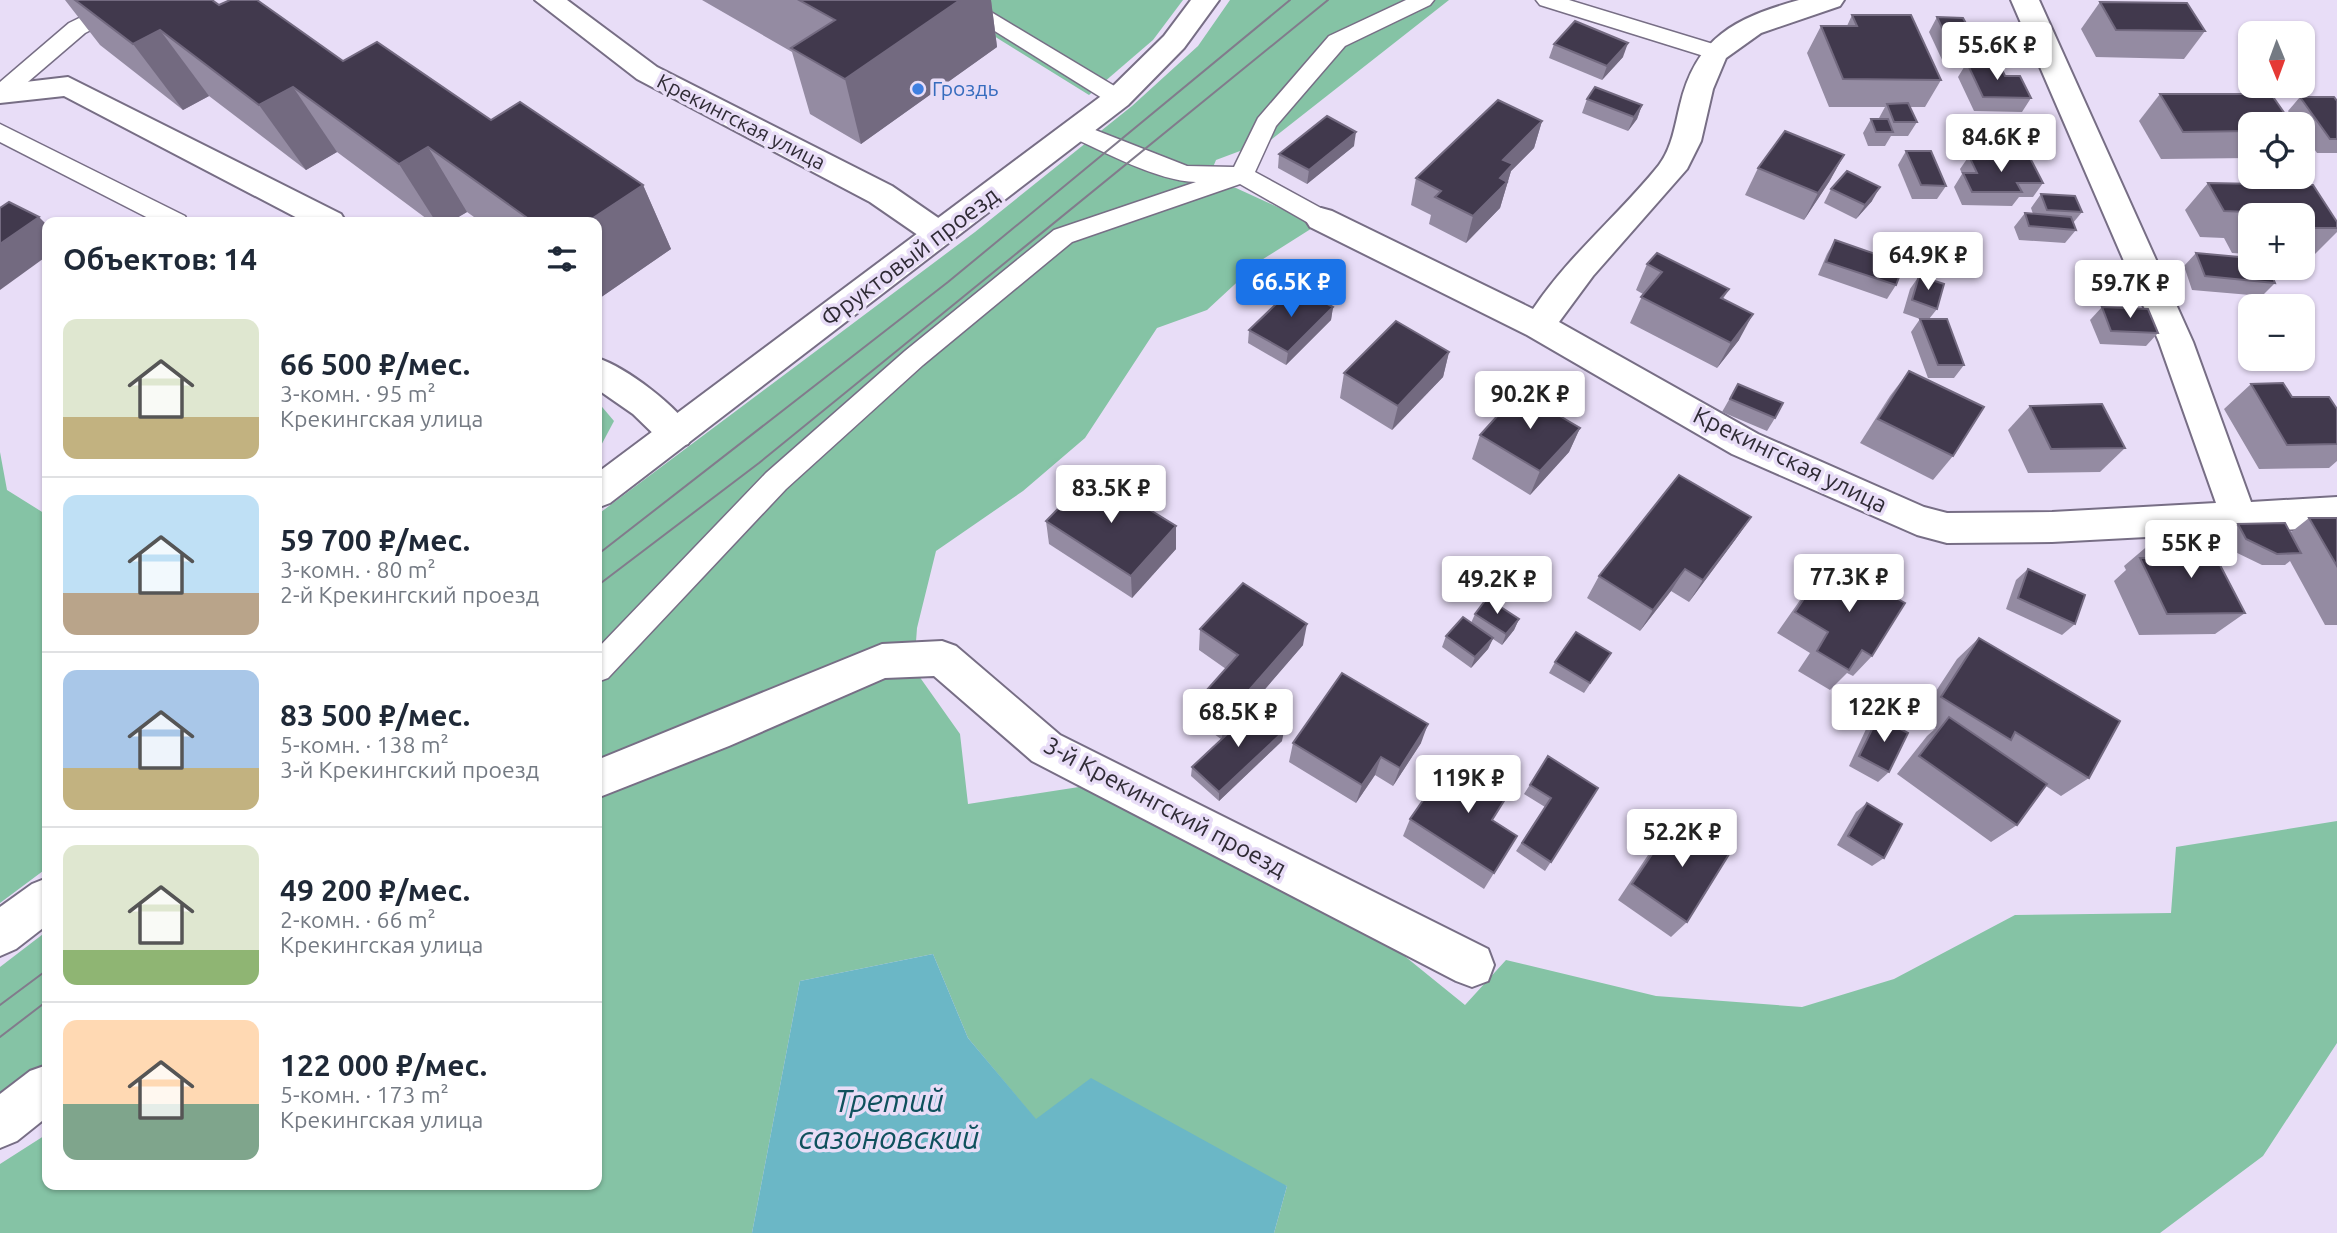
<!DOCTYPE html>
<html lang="ru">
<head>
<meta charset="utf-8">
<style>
	body { margin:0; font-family:Ubuntu,sans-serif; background:#f6f6f7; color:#1f2937; height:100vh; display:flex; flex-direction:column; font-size:26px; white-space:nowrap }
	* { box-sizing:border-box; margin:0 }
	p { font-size:23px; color:#747a83 }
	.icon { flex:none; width:38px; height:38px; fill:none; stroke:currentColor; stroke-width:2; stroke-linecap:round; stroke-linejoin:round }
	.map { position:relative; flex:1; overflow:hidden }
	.drawer { position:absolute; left:42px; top:217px; width:560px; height:973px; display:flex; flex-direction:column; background:#fff; border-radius:14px; box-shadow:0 2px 5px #0004 }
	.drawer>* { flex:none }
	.needle { width:46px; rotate:179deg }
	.controls { position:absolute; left:2238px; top:21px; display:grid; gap:14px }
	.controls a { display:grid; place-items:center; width:77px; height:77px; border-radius:14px; background:#fff; box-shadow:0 2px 5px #0004; font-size:35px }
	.price { position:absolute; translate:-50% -60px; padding:0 16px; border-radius:7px; background:#fff; color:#222; font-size:23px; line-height:46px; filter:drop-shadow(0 2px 4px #0008) }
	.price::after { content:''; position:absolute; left:50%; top:42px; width:21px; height:16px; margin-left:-10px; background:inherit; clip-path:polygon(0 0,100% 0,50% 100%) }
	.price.on { background:#1a73e8; color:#fff }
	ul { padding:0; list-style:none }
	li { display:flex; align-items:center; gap:21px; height:175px; padding:0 21px }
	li+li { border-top:2px solid #e0e1e3 }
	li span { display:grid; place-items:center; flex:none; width:196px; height:140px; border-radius:14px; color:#555 }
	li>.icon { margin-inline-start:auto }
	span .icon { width:84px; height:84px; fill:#fffc; stroke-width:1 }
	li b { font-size:30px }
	h2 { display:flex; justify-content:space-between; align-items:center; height:84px; padding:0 21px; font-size:30px }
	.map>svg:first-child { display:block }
</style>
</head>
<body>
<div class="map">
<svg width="2337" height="1233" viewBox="0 0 2337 1233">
	<rect width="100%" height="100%" fill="#e8ddf7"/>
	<g fill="#85c3a5">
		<path d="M936,0h247l-30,40 -64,55z"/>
		<path d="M1230,0h219l-177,139 -56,21 -10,24 30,4 81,37 -57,36 -53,49 -50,18 -72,110 -62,53 -87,60 -19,77 -3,41 46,65 8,70 111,-17 286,137 100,81 41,-45 150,36 146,11 92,-28 121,-64 156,-2 5,-66 161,-26v222l-74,113 -103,77h-886l13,-47 -251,-66 -68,-82 -35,-84 -133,27 -48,252h-752v-69l47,-30v51h550v-389l47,-27 -47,-11v-243l378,-283 157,-126 66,-60z"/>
		<path d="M597,401l17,20 -17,32z"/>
		<path d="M0,452l7,38 40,25v353l-47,35z"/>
		<path d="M47,931v133l-47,35v-132z"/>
	</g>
	<path fill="#6bb7c6" d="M933,954l35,84 68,81 55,-41 196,108 -13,47h-522l48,-252z"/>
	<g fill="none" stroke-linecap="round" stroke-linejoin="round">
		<g stroke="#776e85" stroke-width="3">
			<g id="service">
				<path d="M116,0h28l-4,5 -55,28 -77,66 -8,2v-19l69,-59z"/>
				<path d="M945,0h26l155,93 3,5 -3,5h-16z"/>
				<path d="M1406,0h28l-4,5 -85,41 -69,80 -21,46 75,41 3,6 -3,6 -9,2 -9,-2 -72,-41 -168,58 -149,123 -137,124 -178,189 -11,4v-33l169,-176 139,-122 149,-121 142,-48c-39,-1 -91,-30 -127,-46l-3,-5 3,-5h16l102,40 47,1 24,-49 71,-82z"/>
				<path d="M1536,0h33l154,47 3,5 -3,5h-16l-167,-52z"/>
				<path d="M0,124l185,92 3,6h-32l-156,-80z"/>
			</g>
		</g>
		<g stroke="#776e85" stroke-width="4">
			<g id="minor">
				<path d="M535,0h32l90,67 235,119 58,40 5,8 -5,8 -11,3 -11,-3 -58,-40 -233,-123z"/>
				<path d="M1799,0h45l-4,6 -79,27 -35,25 -13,31 -12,52 -14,28 -94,107 -34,46 199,112 166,73 23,6 105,-1 164,-9 -57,-161 -148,-342h28l154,342 58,160 86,-5v30l-285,15 -105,1 -30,-8 -185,-81 -205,-119 -217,-108 -5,-8 5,-8 11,-3 11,3 201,98c36,-54 86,-94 126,-144 13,-17 16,-40 21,-60 16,-68 55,-87 119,-105z"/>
				<path d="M68,77l273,137 5,8h-41l-241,-126 -64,7v-18z"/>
				<path d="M597,358c29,9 82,49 97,76l-6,10 -12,4 -12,-4 -31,-30 -36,-25z"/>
				<path d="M942,641l14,5 104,89 428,214 6,16 -6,16 -16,6 -16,-6 -424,-220 -98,-85 -49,2 -156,68 -132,52v-38l285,-116z"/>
				<path d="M47,1065v52l-30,24 -17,7v-54l30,-23z"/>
			</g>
		</g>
		<g stroke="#776e85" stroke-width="4">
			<g id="tertiary">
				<path d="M1191,0h28l-35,48 -56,57 -518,398 -13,5v-35l511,-382 56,-55z"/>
				<path d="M47,878v47l-31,24 -16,7v-49l32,-23z"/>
			</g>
		</g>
		<use href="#service" fill="#fff" fill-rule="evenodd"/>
		<use href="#minor" fill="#fff" fill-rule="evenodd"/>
		<use href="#tertiary" fill="#fff" fill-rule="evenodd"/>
		<g stroke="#827b8c" stroke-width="2">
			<path d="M597,555l351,-273 342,-282"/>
			<path d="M597,586l162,-123 569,-463"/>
			<path d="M0,1005l47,-35"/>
			<path d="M0,1037l47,-36"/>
		</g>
	</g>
	<g fill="#948ba2">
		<path d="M65,0h147l7,5 124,56 148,59 152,65 28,64 -74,51v-78h-116l-14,-10 -17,10h-19l-94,-70 -31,18 -97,-74 -26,14 -83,-65z"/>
		<path d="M702,0h289l6,47 -136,97 -51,-30 -18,-62z"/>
		<path d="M2100,2l105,29 -21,28 -88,-2 -15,-28z"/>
		<path d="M1852,15l89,65 -16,27h-15l7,15 -9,14h-17l-6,10h-17l-5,-13 8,-14h8v-1l6,-11h-56l-22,-54 14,-27h26z"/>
		<path d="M1937,17l31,10 52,23 -9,14h-12l6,12 26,22 -9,14 -48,-1 -16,-34 8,-13h-22l-15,-32z"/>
		<path d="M1554,44l69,13 -21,23 -53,-22z"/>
		<path d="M2160,94l90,30v34l-89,1 -22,-38z"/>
		<path d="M2300,97l37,4v52h-20l-14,-20v-9h-6l-9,-13z"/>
		<path d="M1587,99l55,6 -5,14 -9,12 -46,-18z"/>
		<path d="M1542,121l-8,27 -23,23 -11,37 -34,35 -37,-19 2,-9 -20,-10 5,-27z"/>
		<path d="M1354,146l-47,38 -29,-16 1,-14z"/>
		<path d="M1906,151l40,35 -9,13h-25l-14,-34z"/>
		<path d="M1844,155l-15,27 -25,38 -59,-25 13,-27z"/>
		<path d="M1969,156l74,27 -10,14h-14l-7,9 -50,-1 -8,-18 8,-13 -2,-5z"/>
		<path d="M2208,183l129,39v10l-23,23 -11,-1v-39h-53v39l-18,-1 -8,-15 -24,-1 -15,-27z"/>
		<path d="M1831,189l41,12 -16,18 -32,-16z"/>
		<path d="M2041,194l41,18 -9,11 3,7 -11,13 -46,-3 -5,-13 11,-14 8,1 -2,-6z"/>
		<path d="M1835,240l61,45 -9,14 -69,-24 9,-21z"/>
		<path d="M2196,253l79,30 -13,13 -70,-6 -8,-24z"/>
		<path d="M1647,264l82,25 -6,10 16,41 -22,28 -87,-45 13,-29 -7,-4z"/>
		<path d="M1919,276l18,33 -8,10 35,46 -10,13h-26l-17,-46 9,-13 -17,-6 7,-24z"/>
		<path d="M1333,307l-2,13 -45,45 -38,-22 1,-13z"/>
		<path d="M2102,307l56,26 -12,13 -46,-2 -10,-24z"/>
		<path d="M1449,352l-6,25 -51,53 -52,-32 4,-25z"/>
		<path d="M1909,371l44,85 -20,24 -73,-37 30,-47z"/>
		<path d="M1738,384l37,34 -8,13 -45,-19z"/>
		<path d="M2251,384l41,13 45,12v52l-8,7 -70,1 -35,-60z"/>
		<path d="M2030,406l95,42 -25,24 -72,1 -20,-43z"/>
		<path d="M1580,428l-11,24 -39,43 -58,-36 8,-24z"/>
		<path d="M1751,517l-16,23 -46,62 -18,-11 -31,40 -53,-33 12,-22z"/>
		<path d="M2309,518h28v107h-12l-35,-64 -5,4h-23l-31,-15 -8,-15 15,-11 52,9z"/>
		<path d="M1046,521l130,5v23l-44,49 -83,-54z"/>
		<path d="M2151,543l94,70 -30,21 -76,1 -25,-54 12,-11 -2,-4z"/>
		<path d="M1830,560l42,96 -19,20 -6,-3 -17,17 -32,-19 12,-18 -33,-20 35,-50z"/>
		<path d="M2028,569l47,55 -13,11 -56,-26 10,-29z"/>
		<path d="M1475,614l44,5 -5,11 -12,15 -9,-6 -5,10 -17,19 -29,-21 4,-11 25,-13z"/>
		<path d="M1200,629l103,16 -80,93 59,3 -63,60 -28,-25 1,-9 29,-28 -25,-18 1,-20 29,-32 -27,-19z"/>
		<path d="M1979,638l110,140 -28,18 -15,-10 -29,39 -26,17 -94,-68 30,-38 9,-8 -17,-11 38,-58z"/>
		<path d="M1555,662l49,1 -20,30 -35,-20z"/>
		<path d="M1878,717l11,55 -11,10 -29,-16 18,-39z"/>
		<path d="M1293,743h128l-28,43 -18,-11 -19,28 -67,-41z"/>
		<path d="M1548,756l50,32 -53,83 -29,-20 29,-44 -21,-13z"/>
		<path d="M1867,803l17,55 -12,8 -35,-21 19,-33z"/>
		<path d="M1677,817l10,105 -16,15 -53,-37 44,-66z"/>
		<path d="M1410,819l83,1 24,16 -33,53 -81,-53z"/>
	</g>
	<g fill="#736a80">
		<path d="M960,0h31l6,47 -136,97 -16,-65z"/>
		<path d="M160,30l49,66 -26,14 -50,-66z"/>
		<path d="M1628,43l-5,14 -21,23 5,-14z"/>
		<path d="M293,87l44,65 -31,18 -47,-65z"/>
		<path d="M1642,105l-5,14 -9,12 6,-14z"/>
		<path d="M1542,121l-8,27 -23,23 -11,37 -34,35 7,-27 30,-56z"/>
		<path d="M1356,132l-2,14 -47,38 2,-14z"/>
		<path d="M428,147l39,65 -17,10h-14l-37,-58z"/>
		<path d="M1844,155l-15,27 -25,38 14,-27z"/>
		<path d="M643,185l28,64 -74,51v-78h-10z"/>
		<path d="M1880,187l-8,14 -16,18 9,-14z"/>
		<path d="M39,217l8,8v31l-47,34v-46z"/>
		<path d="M1333,307l-2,13 -45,45 2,-13z"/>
		<path d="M1753,314l-14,26 -22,28 14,-25z"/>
		<path d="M1449,352l-6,25 -51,53 6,-24z"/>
		<path d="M1580,428l-11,24 -39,43 10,-24z"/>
		<path d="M1751,517l-16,23 -46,62 14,-22z"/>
		<path d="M1176,526v23l-44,49 -1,-22z"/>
		<path d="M1685,569l-14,22 -31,40 13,-21z"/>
		<path d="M1519,619l-5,11 -12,15 4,-11z"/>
		<path d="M1307,624l-4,21 -81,94 1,-19z"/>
		<path d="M1493,638l-5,11 -17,19 4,-11z"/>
		<path d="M1428,724l-7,19 -28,43 7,-18z"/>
		<path d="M1284,731l-2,10 -63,60v-9z"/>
		<path d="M1381,757l-6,18 -19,28 6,-18z"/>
	</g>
	<g fill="#41394d" stroke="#736a80" stroke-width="2">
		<path d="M75,0h137l7,5 11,-5h27l86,61 34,-19 114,78 29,-18 123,83 -56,37h-54l-105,-75 -29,17 -106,-77 -34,18 -99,-75 -27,14z"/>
		<path d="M799,0h161l-115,79 -54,-31 44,-28z"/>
		<path d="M2100,2l87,1 18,28 -89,-1z"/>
		<path d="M1852,15h59l30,65 -98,-1 -22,-53h36z"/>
		<path d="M1937,17l26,1 5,9 41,1 11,22 -68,-1z"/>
		<path d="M1575,21l53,22 -21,23 -53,-22z"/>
		<path d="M1967,63h32l6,13h15l11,22 -48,-1z"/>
		<path d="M1595,87l47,18 -8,12 -47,-18z"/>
		<path d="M2160,94h111l21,30h-42v7l-67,1z"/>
		<path d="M2300,97h34l3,4v38h-7z"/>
		<path d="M1498,100l44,21 -39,39 10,4 -13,14 7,4 -34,34 -38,-19 6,-6 -25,-13z"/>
		<path d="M1908,103l9,19h-23l-7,-18z"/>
		<path d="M1327,116l29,16 -47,38 -30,-16z"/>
		<path d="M1871,119h17l5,13h-17z"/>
		<path d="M1785,131l59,24 -26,38 -60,-25z"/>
		<path d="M1906,151h25l15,35 -25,-1z"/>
		<path d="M1969,156h60l14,27h-26l5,9h-50l-9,-19h14z"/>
		<path d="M1847,171l33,16 -15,18 -34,-16z"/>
		<path d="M2208,183l105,2 24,37v6h-34v-13l-53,1 -2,-4 -24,-1z"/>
		<path d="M2041,194l34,2 7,16 -35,-2z"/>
		<path d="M9,202l30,15 -39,27v-36z"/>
		<path d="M2025,213l46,4 5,13 -47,-4z"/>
		<path d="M1835,240l69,24 -8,21 -70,-23z"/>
		<path d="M1657,253l72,36 -8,9 32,16 -22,29 -90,-46 21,-25 -15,-8z"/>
		<path d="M2196,253l54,5v10h19l6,15 -70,-7z"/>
		<path d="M1919,276l25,8 -7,25 -25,-9z"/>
		<path d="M1295,286l38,21 -45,45 -39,-22z"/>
		<path d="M2102,307l46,2 10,24 -47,-2z"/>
		<path d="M1920,319h27l17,46h-26z"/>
		<path d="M1396,321l53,31 -51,54 -54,-33z"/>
		<path d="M1909,371l75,36 -31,49 -75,-37z"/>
		<path d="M2283,383l9,14h37l8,12v35l-50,1 -36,-61z"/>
		<path d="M1738,384l45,19 -8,15 -45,-19z"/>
		<path d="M1519,392l61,36 -40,43 -60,-36z"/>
		<path d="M2102,404l23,44 -74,1 -21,-43z"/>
		<path d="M1092,474l84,52 -45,50 -85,-55z"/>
		<path d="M1679,475l72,42 -48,63 -18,-11 -32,41 -54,-34z"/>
		<path d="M2309,518h28v48z"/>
		<path d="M2285,523l16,30 -24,1 -31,-15 -8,-15z"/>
		<path d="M2208,542l37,71 -78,1 -27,-56h18l-7,-15z"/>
		<path d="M1830,560l75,43 -33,53 -10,-6 -13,20 -32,-19 11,-19 -33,-20z"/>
		<path d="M2028,569l57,26 -10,29 -57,-26z"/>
		<path d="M1243,583l64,41 -84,96 -26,-19 41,-46 -38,-26z"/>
		<path d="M1487,598l32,21 -13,15 -31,-20z"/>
		<path d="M1463,617l30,21 -18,19 -29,-21z"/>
		<path d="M1576,632l35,21 -21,30 -35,-21z"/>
		<path d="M1979,638l141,83 -31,57 -74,-46 -4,8 -70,-43z"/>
		<path d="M1342,673l86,51 -28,44 -19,-11 -19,28 -69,-42z"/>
		<path d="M1256,707l28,24 -65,61 -27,-25z"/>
		<path d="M1878,717l30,16 -19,39 -30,-16z"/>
		<path d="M1949,717l98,67 -30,41 -98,-69z"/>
		<path d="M1548,756l50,32 -47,74 -29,-19 29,-45 -21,-13z"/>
		<path d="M1466,760l46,28 -20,32 25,16 -23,37 -84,-54 32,-46 10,6z"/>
		<path d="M1867,803l35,21 -18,34 -36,-22z"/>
		<path d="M1677,817l54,34 -44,71 -55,-38z"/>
	</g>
	<circle fill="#3f7fe0" stroke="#e8ddf7" stroke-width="2.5" cx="918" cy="89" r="7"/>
	<g text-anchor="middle" stroke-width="7" stroke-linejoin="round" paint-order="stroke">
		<g font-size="21" fill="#366cbe" stroke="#e8ddf7" text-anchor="start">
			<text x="932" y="96">Гроздь</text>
		</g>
		<g font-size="21" fill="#2f2b35" stroke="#e8ddf7">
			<text transform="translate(741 122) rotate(27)" y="7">Крекингская улица</text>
		</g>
		<g font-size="24" fill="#2f2b35" stroke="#e8ddf7">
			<text transform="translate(910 257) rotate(-37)" y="8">Фруктовый проезд</text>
			<text transform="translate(1790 460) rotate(26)" y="8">Крекингская улица</text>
			<text transform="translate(1165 807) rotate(28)" y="8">3-й Крекингский проезд</text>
		</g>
		<g font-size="32" font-style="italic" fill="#0f515d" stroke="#e8ddf7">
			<text x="889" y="1112">Третий<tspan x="889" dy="37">сазоновский</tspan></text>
		</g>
	</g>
</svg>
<div class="controls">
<a><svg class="needle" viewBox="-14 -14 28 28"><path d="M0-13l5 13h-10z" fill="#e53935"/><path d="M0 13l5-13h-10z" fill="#747a83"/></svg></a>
<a><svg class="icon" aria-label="locate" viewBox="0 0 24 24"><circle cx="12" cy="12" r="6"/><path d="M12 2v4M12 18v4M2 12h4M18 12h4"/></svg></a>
<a>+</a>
<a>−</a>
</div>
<b class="price" style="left:1997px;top:82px">55.6K ₽</b>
<b class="price" style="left:2001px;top:174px">84.6K ₽</b>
<b class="price" style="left:1928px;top:292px">64.9K ₽</b>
<b class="price on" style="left:1291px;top:319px">66.5K ₽</b>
<b class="price" style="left:2130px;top:320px">59.7K ₽</b>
<b class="price" style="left:1530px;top:431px">90.2K ₽</b>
<b class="price" style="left:1111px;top:525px">83.5K ₽</b>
<b class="price" style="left:2191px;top:580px">55K ₽</b>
<b class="price" style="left:1849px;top:614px">77.3K ₽</b>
<b class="price" style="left:1497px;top:616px">49.2K ₽</b>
<b class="price" style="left:1884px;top:744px">122K ₽</b>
<b class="price" style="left:1238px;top:749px">68.5K ₽</b>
<b class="price" style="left:1468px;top:815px">119K ₽</b>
<b class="price" style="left:1682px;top:869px">52.2K ₽</b>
<section class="drawer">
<h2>Объектов: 14<svg class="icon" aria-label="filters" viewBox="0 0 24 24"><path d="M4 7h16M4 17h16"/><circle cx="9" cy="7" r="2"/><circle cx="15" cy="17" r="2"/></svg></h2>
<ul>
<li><span style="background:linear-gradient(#dfe7d0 70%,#c2b280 0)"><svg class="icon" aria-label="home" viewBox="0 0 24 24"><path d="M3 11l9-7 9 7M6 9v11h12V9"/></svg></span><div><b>66 500 ₽/мес.</b><p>3-комн. · 95 m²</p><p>Крекингская улица</p></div></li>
<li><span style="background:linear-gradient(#bfe0f5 70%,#b9a48a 0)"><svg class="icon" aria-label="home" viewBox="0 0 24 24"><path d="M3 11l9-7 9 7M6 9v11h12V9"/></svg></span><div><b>59 700 ₽/мес.</b><p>3-комн. · 80 m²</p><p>2-й Крекингский проезд</p></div></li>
<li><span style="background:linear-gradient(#a9c7e8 70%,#c2b280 0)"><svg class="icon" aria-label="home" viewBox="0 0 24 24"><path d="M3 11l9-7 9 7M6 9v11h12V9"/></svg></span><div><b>83 500 ₽/мес.</b><p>5-комн. · 138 m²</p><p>3-й Крекингский проезд</p></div></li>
<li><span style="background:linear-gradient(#dfe7d0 75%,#8fb573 0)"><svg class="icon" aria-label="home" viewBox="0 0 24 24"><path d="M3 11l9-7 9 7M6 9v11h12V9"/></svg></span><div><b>49 200 ₽/мес.</b><p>2-комн. · 66 m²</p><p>Крекингская улица</p></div></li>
<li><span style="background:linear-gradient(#ffd9b3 60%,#7fa58c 0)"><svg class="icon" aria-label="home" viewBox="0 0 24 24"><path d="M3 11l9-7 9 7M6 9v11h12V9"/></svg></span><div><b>122 000 ₽/мес.</b><p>5-комн. · 173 m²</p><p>Крекингская улица</p></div></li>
</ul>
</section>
</div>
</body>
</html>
